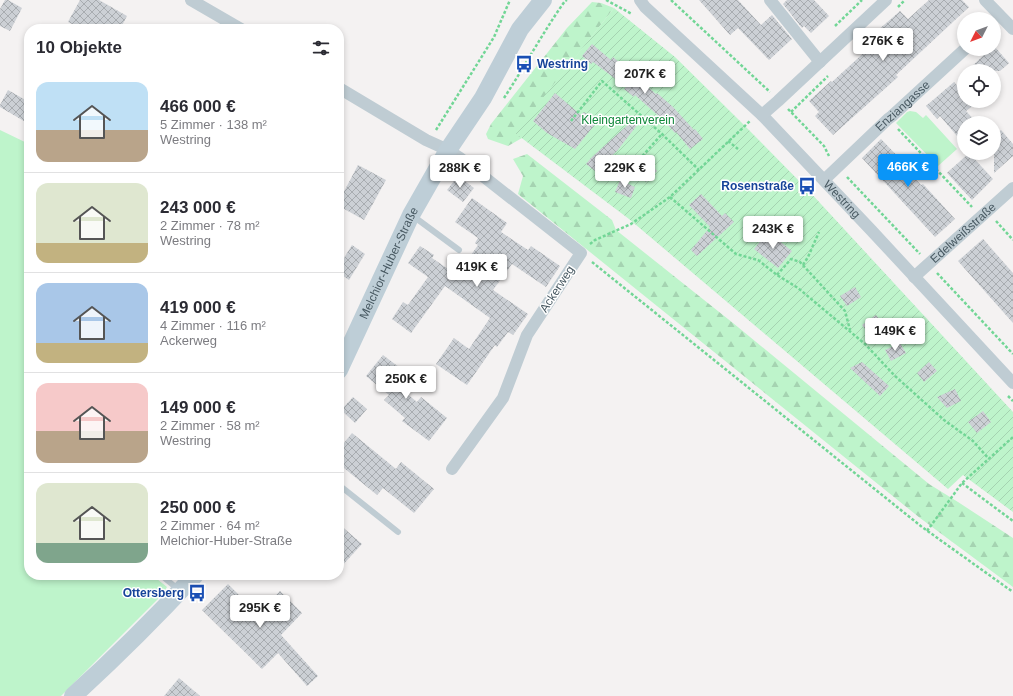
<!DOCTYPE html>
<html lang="de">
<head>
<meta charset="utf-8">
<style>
	body { margin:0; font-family:Helvetica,sans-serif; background:#f7f7f7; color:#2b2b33; height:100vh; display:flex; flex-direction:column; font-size:15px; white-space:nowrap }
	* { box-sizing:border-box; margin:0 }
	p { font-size:13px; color:#7c7c81 }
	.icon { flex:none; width:22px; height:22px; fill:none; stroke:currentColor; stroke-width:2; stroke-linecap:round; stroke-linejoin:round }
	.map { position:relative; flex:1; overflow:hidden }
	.details { position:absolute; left:24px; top:24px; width:320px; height:556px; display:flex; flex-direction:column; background:#fff; border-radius:16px; box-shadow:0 2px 6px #0003 }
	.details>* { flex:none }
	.needle { width:26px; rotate:228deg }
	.buttons { position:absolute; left:957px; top:12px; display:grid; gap:8px }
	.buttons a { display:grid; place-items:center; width:44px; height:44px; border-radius:50%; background:#fff; box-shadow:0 2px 6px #0003; font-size:20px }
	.price { position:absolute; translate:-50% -34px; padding:0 9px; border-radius:4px; background:#fff; color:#222; font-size:13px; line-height:26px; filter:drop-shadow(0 1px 2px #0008) }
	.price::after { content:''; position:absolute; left:50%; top:24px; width:12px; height:9px; margin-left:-6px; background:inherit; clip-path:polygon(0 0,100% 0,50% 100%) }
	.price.on { background:#0995f8; color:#fff }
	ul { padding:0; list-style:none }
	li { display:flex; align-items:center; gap:12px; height:100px; padding:0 12px }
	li+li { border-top:1px solid #e1e1e2 }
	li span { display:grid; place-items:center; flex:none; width:112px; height:80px; border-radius:12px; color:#555 }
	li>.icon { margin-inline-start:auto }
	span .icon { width:48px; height:48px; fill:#fffc; stroke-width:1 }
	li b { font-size:17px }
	h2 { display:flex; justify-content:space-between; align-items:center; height:48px; padding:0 12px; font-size:17px }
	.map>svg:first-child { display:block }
</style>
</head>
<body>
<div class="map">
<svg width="1013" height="696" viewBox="0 0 1013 696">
	<defs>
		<pattern id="forest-firs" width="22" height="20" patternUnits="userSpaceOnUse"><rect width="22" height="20" fill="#bef4cb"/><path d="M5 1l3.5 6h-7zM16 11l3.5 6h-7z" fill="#a5d3b1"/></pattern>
		<pattern id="garden-furrows" width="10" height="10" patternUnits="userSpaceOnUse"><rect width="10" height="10" fill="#bef4cb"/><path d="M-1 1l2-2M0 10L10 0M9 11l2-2" fill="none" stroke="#a5d3b1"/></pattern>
		<pattern id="building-cross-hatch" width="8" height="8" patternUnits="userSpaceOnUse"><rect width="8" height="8" fill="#ccd0d5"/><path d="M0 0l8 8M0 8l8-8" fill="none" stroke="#a8acb0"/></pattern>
	</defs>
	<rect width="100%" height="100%" fill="#f4f2f2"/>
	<g fill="#bef4cb">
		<path d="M910,111l6,1 7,6 3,-3 31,34 -19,17 -42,-43 11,-11z"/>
		<path d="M0,130l29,14v431h123l15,12 -5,8 -101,101h-61z"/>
	</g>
	<g fill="url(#forest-firs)">
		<path d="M592,2l9,1 13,5 -98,125 6,5 -14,8 -20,-7 -2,-5 5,-10 76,-96z"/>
		<path d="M527,154l85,66 4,10 117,93 196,161 29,18 55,36v49l-93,-69 -402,-324 5,-18 -10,-17z"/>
	</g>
	<path fill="url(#garden-furrows)" d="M614,8l61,49 66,65 67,68 205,222v100l-50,-37 -15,14 -319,-270 -114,-86z"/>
	<g fill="url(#building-cross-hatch)">
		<path d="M5,0h3l14,8 -12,23 -10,-5v-17z"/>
		<path d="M80,0h19l28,16 -7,13h-38l-14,-7z"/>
		<path d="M699,0h39l23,25 11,-10 20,24 -23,21 -31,-32 -8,7z"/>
		<path d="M787,0h27l15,16 -18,17 -7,-7 -2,2 -19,-24z"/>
		<path d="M929,0h33l7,7 -73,68 2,2 -65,58 -18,-19 4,-4 -10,-11 22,-20 1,1 50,-46 -5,-5 23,-20 8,8z"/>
		<path d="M592,44l19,16 2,-3 43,37 1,-1 16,14 21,23 1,-1 8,10 -13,10 -14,-17 -1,1 -12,-13 -28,-25 -1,2 -10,-8 2,-2 -33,-25 -2,2 -9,-8z"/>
		<path d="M994,46l15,17 -9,8h-33l23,-22h4z"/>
		<path d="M954,82l10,12v7h6l4,4 -8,6 11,12h-13v7l-7,6 -17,-20 -3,3 -11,-13z"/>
		<path d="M8,90l21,12v22l-29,-17v-2z"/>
		<path d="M555,93l26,22 3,-3 13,10 -22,27 -28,-16 -14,-12z"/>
		<path d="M633,120l5,4 -21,27 -12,11 2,2 -8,10 -13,-10 5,-6z"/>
		<path d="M1001,130l12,14v12l-19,17v-37z"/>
		<path d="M881,139l26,27 -2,2 16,17 2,-1 32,35 -20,18 -73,-79z"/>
		<path d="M969,153l24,26 -21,21 -25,-27z"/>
		<path d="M649,162l8,9 -11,11 -9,-9z"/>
		<path d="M358,165l28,15 -22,40 -25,-14v-5z"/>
		<path d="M458,176l16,12 -11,14 -16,-12z"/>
		<path d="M620,180l15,7 -4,11 -16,-6z"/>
		<path d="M701,194l21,22 3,-3 9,9 -37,34 -6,-6 19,-23 -21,-22z"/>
		<path d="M472,198l35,25 -6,9 27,18 3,-4 29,20 -14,21 -34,-23 -19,26 35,24 -15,21 -5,-3 -11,15 -2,-2 -28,40 -31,-21 18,-26 15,11 21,-31 -45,-32 -34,47 -19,-14 11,-17 5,3 20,-28 -20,-14 12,-17 14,9 -2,3 25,17 21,-30 -3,-2 3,-5 -23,-16z"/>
		<path d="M768,232l24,19 -14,17 -24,-19z"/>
		<path d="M983,239l30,34v50l-55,-62z"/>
		<path d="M352,245l13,9 -16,26 -10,-7v-7z"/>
		<path d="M855,287l6,10 -14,9 -7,-10z"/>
		<path d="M876,315l7,9 -13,11 -8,-10z"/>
		<path d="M900,343l6,10 -15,8 -6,-11z"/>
		<path d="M383,355l21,16 -10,12 23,19 4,-5 26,21 -18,23 -27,-20 3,-3 -21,-18 5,-5 -23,-19z"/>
		<path d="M862,362l27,24 -9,10 -30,-28z"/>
		<path d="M929,362l8,9 -13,11 -7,-9z"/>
		<path d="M955,389l6,12 -14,7 -10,-11z"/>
		<path d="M353,397l14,12 -12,14 -14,-13z"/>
		<path d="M983,411l8,11 -14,11 -9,-11z"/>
		<path d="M352,433l44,36 5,-7 33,27 -20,24 -31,-25 -6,7 -38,-31v-15z"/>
		<path d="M339,524l23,20 -23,25z"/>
		<path d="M228,584l30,30 22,-23 22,22 -21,22 37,41 -11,10 -29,-33 -16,16 -60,-59z"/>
		<path d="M179,678l21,18h-36z"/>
	</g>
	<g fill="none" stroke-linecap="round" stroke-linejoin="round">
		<g stroke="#72d696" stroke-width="2.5" stroke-dasharray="3 2" stroke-linecap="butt">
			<path d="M606,0l26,14"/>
			<path d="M671,0l99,92"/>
			<path d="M898,7l7,-7"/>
			<path d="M835,26l27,-26"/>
			<path d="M504,98c21,-32 39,-66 61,-97l2,-1"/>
			<path d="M788,109l36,37 5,10"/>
			<path d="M791,112l37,-36"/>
			<path d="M571,121l31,-40 60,53 37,36"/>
			<path d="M898,129l74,78"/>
			<path d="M436,130l58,-93 16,-37"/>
			<path d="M728,141l10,8"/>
			<path d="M629,171l33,-37"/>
			<path d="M847,177l73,77"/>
			<path d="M670,197l66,57 22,6 19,15 21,13 67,56 30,32 49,44 29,21 16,18"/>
			<path d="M996,221l17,19"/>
			<path d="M590,244l5,-4 36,-16 39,-27 80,-76"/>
			<path d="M592,262l330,265 91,65"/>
			<path d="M803,265l5,-8 11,-25"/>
			<path d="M937,273l76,81"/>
			<path d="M777,275l14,-16 9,3 45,49 5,19"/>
			<path d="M1008,396l5,5"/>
			<path d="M962,483l51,38"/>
			<path d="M927,531l35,-48 51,-46"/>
		</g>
		<g stroke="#bfccd3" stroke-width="6">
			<path d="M413,216l46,34"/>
			<path d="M339,485l59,47"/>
			<path d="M161,575l18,15"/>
		</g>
		<g stroke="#bfccd3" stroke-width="12">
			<path d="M191,0l50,29"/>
			<path id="s1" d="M640,0l5,7 117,108 109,115 142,153"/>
			<path d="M770,0l50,62"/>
			<path d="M985,0l28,29"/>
			<path d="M339,88l87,52 22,10 12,8 121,95 -54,82 -24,63 -51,71"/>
			<path d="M762,115l16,-14 108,-101"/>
			<path id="s2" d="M824,180l64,-61 4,-3 73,-67"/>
			<path id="s3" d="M914,277l99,-89"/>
		</g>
		<g stroke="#beced7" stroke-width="18">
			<path id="s4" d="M339,370l72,-155 37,-65 35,-52 37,-69 23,-29"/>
			<path d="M73,696c42,-38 83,-79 122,-121"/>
		</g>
	</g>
	<defs>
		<g id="bus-bare" transform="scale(1.38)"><path d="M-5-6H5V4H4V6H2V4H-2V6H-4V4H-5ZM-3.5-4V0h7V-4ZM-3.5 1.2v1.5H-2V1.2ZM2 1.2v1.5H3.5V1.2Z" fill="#1a4fb4" stroke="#fff" stroke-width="2.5" paint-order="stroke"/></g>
	</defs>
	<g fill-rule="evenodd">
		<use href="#bus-bare" x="524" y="64"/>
		<use href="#bus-bare" x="807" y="186"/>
		<use href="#bus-bare" x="197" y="593"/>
	</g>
	<g text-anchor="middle" stroke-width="3" stroke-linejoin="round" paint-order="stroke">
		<g font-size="12" font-weight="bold" fill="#164399" stroke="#fff" text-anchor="end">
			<text x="537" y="68" text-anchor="start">Westring</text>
			<text x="794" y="190">Rosenstraße</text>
			<text x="184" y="597">Ottersberg</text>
		</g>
		<g font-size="12" fill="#485962" stroke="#fff">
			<text dy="4" stroke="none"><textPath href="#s2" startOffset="108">Enziangasse</textPath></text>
			<text dy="4" stroke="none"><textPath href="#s1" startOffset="284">Westring</textPath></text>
			<text dy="4" stroke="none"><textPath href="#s3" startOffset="66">Edelweißstraße</textPath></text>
			<text dy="4" stroke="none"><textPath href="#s4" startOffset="118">Melchior-Huber-Straße</textPath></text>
			<text transform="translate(557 289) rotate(-57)" y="4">Ackerweg</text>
		</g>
		<g font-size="12" fill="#0e8739" stroke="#fff">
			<text x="628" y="124">Kleingartenverein</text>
		</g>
	</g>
</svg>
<div class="buttons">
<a><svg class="needle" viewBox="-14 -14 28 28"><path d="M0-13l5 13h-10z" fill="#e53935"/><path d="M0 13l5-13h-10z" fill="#7c7c81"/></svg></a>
<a><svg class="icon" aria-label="locate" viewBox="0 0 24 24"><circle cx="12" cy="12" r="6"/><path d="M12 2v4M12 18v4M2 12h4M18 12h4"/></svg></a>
<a><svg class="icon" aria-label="layers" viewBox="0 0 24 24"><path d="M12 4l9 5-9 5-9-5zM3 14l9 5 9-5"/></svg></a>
</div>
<b class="price" style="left:883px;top:62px">276K €</b>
<b class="price" style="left:645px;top:95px">207K €</b>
<b class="price on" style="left:908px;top:188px">466K €</b>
<b class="price" style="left:460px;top:189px">288K €</b>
<b class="price" style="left:625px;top:189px">229K €</b>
<b class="price" style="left:773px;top:250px">243K €</b>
<b class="price" style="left:477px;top:288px">419K €</b>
<b class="price" style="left:895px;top:352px">149K €</b>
<b class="price" style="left:406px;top:400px">250K €</b>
<b class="price" style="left:260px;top:629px">295K €</b>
<section class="details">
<h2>10 Objekte<svg class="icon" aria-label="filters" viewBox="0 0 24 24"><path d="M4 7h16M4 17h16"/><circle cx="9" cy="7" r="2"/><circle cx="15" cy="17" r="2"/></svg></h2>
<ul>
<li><span style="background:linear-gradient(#bfe0f5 60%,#b9a48a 0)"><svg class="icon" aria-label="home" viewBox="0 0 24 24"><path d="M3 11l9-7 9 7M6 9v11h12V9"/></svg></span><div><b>466 000 €</b><p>5 Zimmer · 138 m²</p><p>Westring</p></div></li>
<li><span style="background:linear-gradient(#dfe7d0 75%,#c2b280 0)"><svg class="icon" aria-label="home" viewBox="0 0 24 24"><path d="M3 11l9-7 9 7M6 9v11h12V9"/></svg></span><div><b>243 000 €</b><p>2 Zimmer · 78 m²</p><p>Westring</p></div></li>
<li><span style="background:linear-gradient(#a9c7e8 75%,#c2b280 0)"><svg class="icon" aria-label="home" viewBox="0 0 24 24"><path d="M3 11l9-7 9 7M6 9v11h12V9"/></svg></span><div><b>419 000 €</b><p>4 Zimmer · 116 m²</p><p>Ackerweg</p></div></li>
<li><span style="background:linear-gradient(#f6c9c9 60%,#b9a48a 0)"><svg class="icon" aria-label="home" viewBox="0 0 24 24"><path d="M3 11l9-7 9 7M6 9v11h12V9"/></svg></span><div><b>149 000 €</b><p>2 Zimmer · 58 m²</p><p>Westring</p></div></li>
<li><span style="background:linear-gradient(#dfe7d0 75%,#7fa58c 0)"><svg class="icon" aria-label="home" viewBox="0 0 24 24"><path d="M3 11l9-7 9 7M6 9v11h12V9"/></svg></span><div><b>250 000 €</b><p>2 Zimmer · 64 m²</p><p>Melchior-Huber-Straße</p></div></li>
</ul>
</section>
</div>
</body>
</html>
